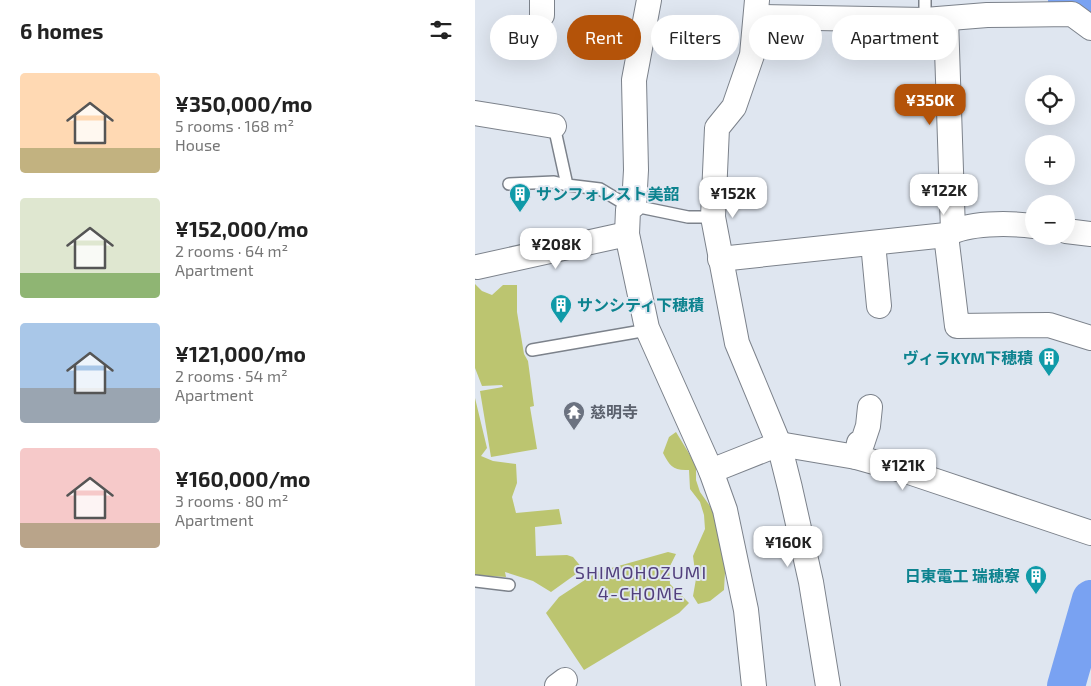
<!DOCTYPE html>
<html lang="en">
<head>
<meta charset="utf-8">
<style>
	body { margin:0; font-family:"Exo 2","Noto Sans JP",sans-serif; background:#f6f6f6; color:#222; height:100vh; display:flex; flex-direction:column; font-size:19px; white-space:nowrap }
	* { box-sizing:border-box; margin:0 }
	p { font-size:16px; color:#767676 }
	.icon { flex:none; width:28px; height:28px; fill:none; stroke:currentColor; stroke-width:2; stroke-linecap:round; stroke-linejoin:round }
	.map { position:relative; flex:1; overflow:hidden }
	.details { display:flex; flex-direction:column; background:#fff; width:475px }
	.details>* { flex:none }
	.guide { position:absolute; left:15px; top:15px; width:475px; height:45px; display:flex; gap:10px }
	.buttons { position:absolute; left:550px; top:75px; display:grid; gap:10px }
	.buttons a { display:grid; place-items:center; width:50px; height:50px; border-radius:50%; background:#fff; box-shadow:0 5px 20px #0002; font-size:25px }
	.price { position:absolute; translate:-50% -42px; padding:0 11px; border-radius:10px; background:#fff; color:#222; font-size:16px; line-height:32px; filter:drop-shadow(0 1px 2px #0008) }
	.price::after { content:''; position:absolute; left:50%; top:30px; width:15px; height:11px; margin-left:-8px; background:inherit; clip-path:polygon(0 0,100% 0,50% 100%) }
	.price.selected { background:#b45309; color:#fff }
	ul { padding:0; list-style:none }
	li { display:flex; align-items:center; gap:15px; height:125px; padding:0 20px }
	li span { display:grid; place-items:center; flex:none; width:140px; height:100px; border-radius:5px; color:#555 }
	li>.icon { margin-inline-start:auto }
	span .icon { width:60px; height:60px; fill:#fffc; stroke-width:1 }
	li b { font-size:21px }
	h2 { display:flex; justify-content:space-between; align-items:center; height:60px; padding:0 20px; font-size:21px }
	.tag { padding:0 18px; border-radius:22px; background:#fff; box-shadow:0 5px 20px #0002; font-size:18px; line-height:45px }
	.tag.selected { background:#b45309; color:#fff }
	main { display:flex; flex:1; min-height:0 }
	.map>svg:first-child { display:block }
</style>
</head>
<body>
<main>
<section class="details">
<h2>6 homes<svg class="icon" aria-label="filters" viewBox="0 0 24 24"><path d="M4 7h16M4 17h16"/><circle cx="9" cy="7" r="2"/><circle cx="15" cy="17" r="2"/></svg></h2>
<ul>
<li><span style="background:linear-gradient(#ffd9b3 75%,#c2b280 0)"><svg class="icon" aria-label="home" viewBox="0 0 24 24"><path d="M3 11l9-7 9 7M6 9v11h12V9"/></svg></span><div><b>¥350,000/mo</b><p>5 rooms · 168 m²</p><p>House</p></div></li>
<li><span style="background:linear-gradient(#dfe7d0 75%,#8fb573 0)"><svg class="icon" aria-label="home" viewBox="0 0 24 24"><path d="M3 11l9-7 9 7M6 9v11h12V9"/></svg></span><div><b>¥152,000/mo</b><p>2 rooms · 64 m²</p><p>Apartment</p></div></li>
<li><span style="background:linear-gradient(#a9c7e8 65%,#9aa5b1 0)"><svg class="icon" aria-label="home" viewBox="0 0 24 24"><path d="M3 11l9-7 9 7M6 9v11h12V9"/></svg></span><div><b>¥121,000/mo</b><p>2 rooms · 54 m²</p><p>Apartment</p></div></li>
<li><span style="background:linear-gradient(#f6c9c9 75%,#b9a48a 0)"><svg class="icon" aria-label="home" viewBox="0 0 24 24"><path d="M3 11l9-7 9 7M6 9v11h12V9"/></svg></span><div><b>¥160,000/mo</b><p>3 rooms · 80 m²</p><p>Apartment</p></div></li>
</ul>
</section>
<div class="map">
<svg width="616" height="686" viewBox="0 0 616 686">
	<rect width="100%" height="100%" fill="#dfe6f0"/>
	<g fill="#bcc570">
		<path d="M0,284l7,7 10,4 11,-10h14v27l7,42 4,7 6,45 -4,1 7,42 -46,8 -11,-66 23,-4 -1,-2 -20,1 -7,-18z"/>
		<path d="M0,398l12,50 -6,8 12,5 23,3 1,19 -5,14 4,16 43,-4 3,15 -27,3 1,29 31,-1 6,2 10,12 -32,23 -18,-11 -28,-9 1,5 -31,-2z"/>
		<path d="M201,432l20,33v15l4,12 17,24 5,11 3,45 -1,18 -14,11 -12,3 -5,-8 3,-17 -3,-23 12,-27 -1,-14 -4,-13 -10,-13 -1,-19c-16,1 -19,-4 -26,-17l6,-16z"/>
		<path d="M193,552l8,2 -7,14 1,16 19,19 -10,10 -95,57 -38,-57 13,-16 38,-25z"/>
	</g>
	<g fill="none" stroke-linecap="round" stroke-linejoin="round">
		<g stroke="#79a2f2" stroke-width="38">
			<path d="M592,0l24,13"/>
			<path d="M591,686l25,-87"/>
		</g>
		<g stroke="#7c828b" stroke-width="14">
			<g id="lane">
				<path d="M450,20v-20"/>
				<path d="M79,126l13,59 33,4 25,15 63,13h25"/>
				<path d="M34,184l45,-2 13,3"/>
				<path d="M57,350l104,-18 11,-4"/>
				<path d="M0,581l34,4"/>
			</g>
		</g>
		<g stroke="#7c828b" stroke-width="26">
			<g id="street">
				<path d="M67,0v15"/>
				<path d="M174,0l-15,80 2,90 -2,35 -6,5 -1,24 20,94 64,143 14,39 21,100 8,76"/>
				<path d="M282,0l-5,55 -18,52 -17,21 -4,89 24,126 42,101 11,44 21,94 17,104"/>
				<path d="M281,17l169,3 62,-5 85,-1 19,14"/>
				<path d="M471,19l7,212"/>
				<path d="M0,113l79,13"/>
				<path d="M591,231l25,3"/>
				<path d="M471,235c21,-13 64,-12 88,-9"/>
				<path d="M398,243l6,63"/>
				<path d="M245,259l226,-24 11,91 92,-1 42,13"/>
				<path d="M2,267l150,-33"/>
				<path d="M381,457l3,-14 3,1 6,-18 2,-19"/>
				<path d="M236,471l68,-27 77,13 53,15 182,61"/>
				<path d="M82,686l8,-6"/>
			</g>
		</g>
		<use href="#lane" stroke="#fff" stroke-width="11"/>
		<use href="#street" stroke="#fff" stroke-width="24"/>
	</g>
	<defs>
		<g id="building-pin" transform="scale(1.125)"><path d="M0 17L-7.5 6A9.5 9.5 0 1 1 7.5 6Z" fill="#0f9aa8" stroke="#dfe6f0"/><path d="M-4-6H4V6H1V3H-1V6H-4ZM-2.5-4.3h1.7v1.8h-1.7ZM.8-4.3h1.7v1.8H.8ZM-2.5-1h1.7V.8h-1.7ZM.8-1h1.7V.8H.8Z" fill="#fff"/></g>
		<g id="temple-pin" transform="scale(1.125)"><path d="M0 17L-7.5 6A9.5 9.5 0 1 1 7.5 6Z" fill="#6b7280" stroke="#dfe6f0"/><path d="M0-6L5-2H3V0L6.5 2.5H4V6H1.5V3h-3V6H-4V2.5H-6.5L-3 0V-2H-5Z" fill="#fff"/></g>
	</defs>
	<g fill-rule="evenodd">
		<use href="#building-pin" x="45" y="194"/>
		<use href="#building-pin" x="86" y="305"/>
		<use href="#building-pin" x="574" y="358"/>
		<use href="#temple-pin" x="99" y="412"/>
		<use href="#building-pin" x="561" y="576"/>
	</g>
	<g text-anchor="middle" stroke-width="4" stroke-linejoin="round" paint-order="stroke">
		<g font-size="16" font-weight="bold" fill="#0d838f" stroke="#dfe6f0" text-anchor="start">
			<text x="61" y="200">サンフォレスト美韶</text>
			<text x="102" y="311">サンシティ下穂積</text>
			<text x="558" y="364" text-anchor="end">ヴィラKYM下穂積</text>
			<text x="545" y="582" text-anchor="end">日東電工 瑞穂寮</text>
		</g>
		<g font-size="16" font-weight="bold" fill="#5b616d" stroke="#dfe6f0" text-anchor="start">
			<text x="115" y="418">慈明寺</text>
		</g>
		<g font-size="18" letter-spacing="1" fill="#52407d" stroke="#dfe6f0">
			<text x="166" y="579">SHIMOHOZUMI<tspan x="166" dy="21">4-CHOME</tspan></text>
		</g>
	</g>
</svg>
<div class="buttons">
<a><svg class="icon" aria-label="locate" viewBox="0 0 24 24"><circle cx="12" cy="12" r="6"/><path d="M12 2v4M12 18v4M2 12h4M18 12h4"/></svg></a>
<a>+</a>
<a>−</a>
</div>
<b class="price selected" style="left:455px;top:126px">¥350K</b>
<b class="price" style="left:469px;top:216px">¥122K</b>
<b class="price" style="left:258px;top:219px">¥152K</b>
<b class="price" style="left:81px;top:270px">¥208K</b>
<b class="price" style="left:428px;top:491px">¥121K</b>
<b class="price" style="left:313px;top:568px">¥160K</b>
<div class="guide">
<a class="tag">Buy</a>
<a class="tag selected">Rent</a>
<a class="tag">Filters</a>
<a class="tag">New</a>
<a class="tag">Apartment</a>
</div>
</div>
</main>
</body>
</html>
